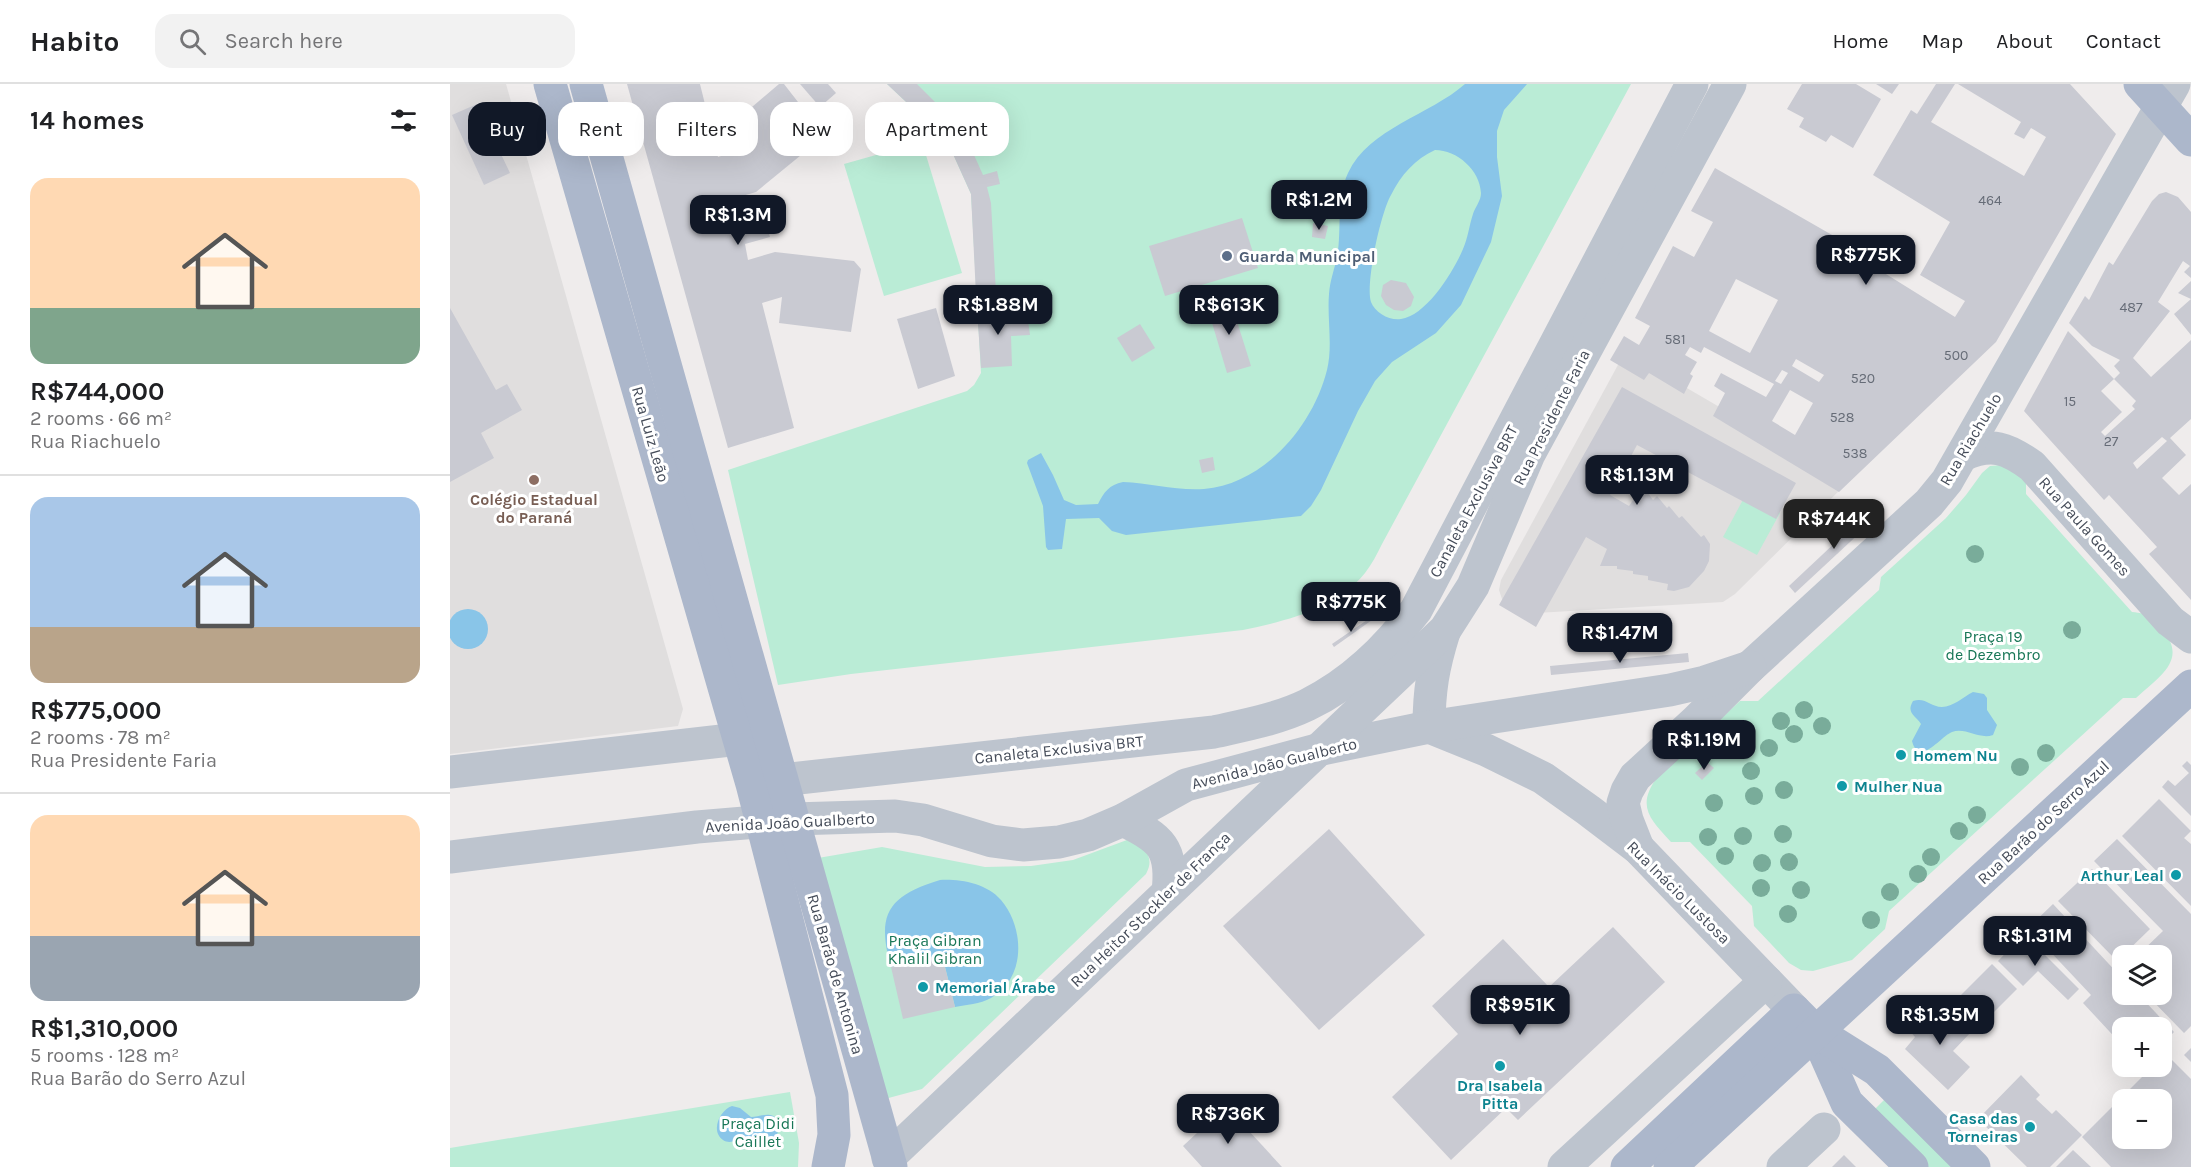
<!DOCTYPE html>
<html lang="en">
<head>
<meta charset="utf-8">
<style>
	body { margin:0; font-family:Karla,sans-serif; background:#f2f2f2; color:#202124; height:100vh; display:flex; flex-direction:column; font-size:22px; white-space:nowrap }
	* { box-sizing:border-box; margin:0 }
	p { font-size:20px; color:#757577 }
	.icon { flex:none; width:33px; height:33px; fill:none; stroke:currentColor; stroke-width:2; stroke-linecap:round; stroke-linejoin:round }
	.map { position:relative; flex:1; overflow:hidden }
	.drawer { display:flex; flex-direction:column; background:#fff; width:450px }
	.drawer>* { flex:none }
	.hud { position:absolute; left:18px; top:18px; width:570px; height:54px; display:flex; gap:12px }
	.tools { position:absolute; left:1662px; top:861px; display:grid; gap:12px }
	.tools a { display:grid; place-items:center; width:60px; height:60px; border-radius:12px; background:#fff; box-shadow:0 6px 24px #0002; font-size:30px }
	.price { position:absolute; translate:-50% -51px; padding:0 14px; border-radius:12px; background:#111827; color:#fff; font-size:20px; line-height:39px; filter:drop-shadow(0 2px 3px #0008) }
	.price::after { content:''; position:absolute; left:50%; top:36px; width:18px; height:14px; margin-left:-9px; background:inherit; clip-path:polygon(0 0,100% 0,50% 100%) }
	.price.selected { background:#222; color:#fff }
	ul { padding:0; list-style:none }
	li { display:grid; align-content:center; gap:12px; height:318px; padding:0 30px }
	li+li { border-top:2px solid #e0e0e0 }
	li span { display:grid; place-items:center; height:186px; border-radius:18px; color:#555 }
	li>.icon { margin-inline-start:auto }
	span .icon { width:108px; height:108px; fill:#fffc; stroke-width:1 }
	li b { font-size:26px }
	h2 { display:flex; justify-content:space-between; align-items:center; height:72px; padding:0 30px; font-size:26px }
	.pill { padding:0 21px; border-radius:18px; background:#fff; box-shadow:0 6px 24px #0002; font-size:21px; line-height:54px }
	.pill.selected { background:#111827; color:#fff }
	header { display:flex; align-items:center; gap:36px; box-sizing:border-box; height:84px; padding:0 30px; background:#fff; border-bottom:2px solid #e0e0e0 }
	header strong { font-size:28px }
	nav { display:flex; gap:33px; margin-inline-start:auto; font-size:21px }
	.search { width:420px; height:54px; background:#f2f2f2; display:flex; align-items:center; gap:15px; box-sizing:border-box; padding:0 21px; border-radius:18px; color:#757577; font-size:22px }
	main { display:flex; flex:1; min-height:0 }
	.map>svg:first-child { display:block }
</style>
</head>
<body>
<header>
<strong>Habito</strong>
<div class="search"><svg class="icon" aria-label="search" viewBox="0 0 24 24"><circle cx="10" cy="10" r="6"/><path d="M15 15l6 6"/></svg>Search here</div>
<nav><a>Home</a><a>Map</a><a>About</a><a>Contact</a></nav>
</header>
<main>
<section class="drawer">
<h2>14 homes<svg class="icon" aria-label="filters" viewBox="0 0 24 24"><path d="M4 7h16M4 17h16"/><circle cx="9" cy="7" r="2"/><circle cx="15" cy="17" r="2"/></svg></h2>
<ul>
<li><span style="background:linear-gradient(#ffd9b3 70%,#7fa58c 0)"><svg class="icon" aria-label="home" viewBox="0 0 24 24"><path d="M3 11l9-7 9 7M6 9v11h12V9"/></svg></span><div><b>R$744,000</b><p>2 rooms · 66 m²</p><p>Rua Riachuelo</p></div></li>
<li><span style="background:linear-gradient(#a9c7e8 70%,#b9a48a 0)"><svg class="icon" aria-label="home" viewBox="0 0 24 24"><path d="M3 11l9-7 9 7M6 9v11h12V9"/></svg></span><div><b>R$775,000</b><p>2 rooms · 78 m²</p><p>Rua Presidente Faria</p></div></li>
<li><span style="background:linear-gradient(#ffd9b3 65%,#9aa5b1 0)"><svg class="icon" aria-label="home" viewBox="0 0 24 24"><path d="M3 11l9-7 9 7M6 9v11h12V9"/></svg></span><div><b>R$1,310,000</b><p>5 rooms · 128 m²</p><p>Rua Barão do Serro Azul</p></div></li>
</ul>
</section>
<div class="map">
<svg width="1741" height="1083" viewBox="0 0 1741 1083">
	<rect width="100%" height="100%" fill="#efecec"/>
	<g fill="#e0dede">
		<path d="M0,0h56l177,625 -5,17 -228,28z"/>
		<path d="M1175,268l223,130 -113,112 -12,8 -203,12 -18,-15 -3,-9 2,-10z"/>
	</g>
	<g fill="#baecd6">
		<path d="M437,0h744l-249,460c-5,10 -10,20 -17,29 -29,36 -79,48 -122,57l-392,44 -73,11 -50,-215 239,-79 7,-6 7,-12 -10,-179 -18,-40 -16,-23z"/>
		<path d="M472,58l40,131 -78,23 -40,-132z"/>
		<path d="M1552,381l24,15v14l106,118c17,2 16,3 28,15 30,32 0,49 -24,71h-13l-234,213 -4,18 -33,31 -39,11 -12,-1 -12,-7 -35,-37 -2,-20 -62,-64h-19c-22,-24 -35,-36 -13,-66l82,-75h18l121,-111 2,-13 65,-59 20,-23 16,-22 8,-7z"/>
		<path d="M1296,410l34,19 -23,42 -34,-18z"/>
		<path d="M685,753c10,14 20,20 11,37l-224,215 -41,11 -63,-242 64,-11 103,20 46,-1 42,-6z"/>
		<path d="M340,1008l9,51 -1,24h-348v-19z"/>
		<path d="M1440,1010l73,73h-36l-55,-55z"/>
	</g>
	<g fill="#89c5e8" fill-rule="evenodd">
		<path d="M1015,0h62l-23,26 -7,21v26l5,39 -11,46 -30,63 -25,28 -44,29 -17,19 -17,30 -37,79 -10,16 -10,10 -175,19 -14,-4 -13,-13 -33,1 -4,30 -14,1 -2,-3 -3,-41 -16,-43 1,-3 13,-7 12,22 11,25 12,5 22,-1c6,-12 11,-19 25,-22 27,1 54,9 81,7 60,-5 109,-63 123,-119 6,-24 0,-51 2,-76 1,-13 5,-24 8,-36 5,-27 -1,-59 11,-85 21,-45 82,-58 117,-89zM985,66c22,0 45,20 46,43 0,8 -6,14 -8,21 -4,12 -5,24 -10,35 -9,22 -37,67 -62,70 -11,2 -26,-6 -30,-17 -6,-18 10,-90 20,-107 10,-20 24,-36 44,-45z"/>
		<circle cx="18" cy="545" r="20"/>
		<path d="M1523,608l11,2 3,4v12l10,15 -4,10c-14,5 -27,-8 -41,-3 -11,4 -33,36 -40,9l9,-17c-6,-9 -15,-11 -8,-23 13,-4 17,6 29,6 11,0 21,-10 31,-15z"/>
		<path d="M490,796c20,-1 46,3 61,20 24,28 25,79 -10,98 -11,6 -25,7 -36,9l-13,-52 -51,12c-15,-53 -3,-71 49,-87z"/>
		<path d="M282,1022l8,2 11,9c6,0 13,-3 19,-2 13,2 10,20 2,26 -7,7 -14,-2 -22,-3 -10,-2 -18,8 -27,2 -13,-9 -3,-30 9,-34z"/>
	</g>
	<g fill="#c9cad2" fill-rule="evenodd">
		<path d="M177,0h73l18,73 24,-8 -17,-19 54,-46h5l35,45 -2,13 -61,50 -24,7 4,17 25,-8 9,29 -25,7 3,16 27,-8 79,9 7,8 -10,63 -72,-9 3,-26 -20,6 32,125 -66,20z"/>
		<path d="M350,0h28l8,9 -16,14z"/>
		<path d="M437,0h30l36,36 17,26 13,29 14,-4 3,13 -13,3 4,16 5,90 -20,2 -5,-101 -18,-40 -16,-23z"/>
		<path d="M1352,0h54l25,15 -28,49 -22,-13 -5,7 -27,-15 5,-9 -17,-9z"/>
		<path d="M1426,0h23l-7,10z"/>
		<path d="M1486,0h19l-24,38 93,54 22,-39 -15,-9 -7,11 -10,-5 7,-12 -63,-38h112l46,50 -120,208 -157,150 -126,-76 12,-23 -11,-7 7,-13 45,24 8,-13 -70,-37 -3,6 -11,-6 -5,8 12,7 -7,12 3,2 -9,18 -35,-21 -5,7 -34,-20 14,-24 15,9 11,-19 -15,-8 38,-72 21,11 19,-35 -22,-11 24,-43 145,83 -3,5 98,61 10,-16 -45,-26 30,-53 -77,-47 38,-65 6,4zM1286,195l42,21 -28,53 -41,-22zM1346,275l28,16 -5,7 -27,-16zM1332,286l6,3 -7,11 -6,-3zM1340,306l23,13 -18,32 -23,-14z"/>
		<path d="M27,20l33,69 -26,12 -32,-70z"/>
		<path d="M1716,108l12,5 13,15v66l-7,-6 6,-6 -7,-5 -25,41 12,9 -37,47 18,19 40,-37v79l-21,19 16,17 -24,23 17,17 12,-11v116l-42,-46 8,-7 -48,-52 -5,5 -80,-89 44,-80 46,48 6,-6 -6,-7 6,-6 -28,-14 -23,-23 16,-27 4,4 20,-38 4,3 39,-64 7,-7zM1664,295l22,22 -4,5 3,3 -30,27 -4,-4 21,-20 -21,-21zM1712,353l5,4 -30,28 -4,-6z"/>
		<path d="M792,134l16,50 -93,28 -16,-50z"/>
		<path d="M863,139l15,3 -3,13 -13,-2z"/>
		<path d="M941,196l15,3 8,14 -3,9 -8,5 -9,-1 -8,-5 -5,-9 2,-11z"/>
		<path d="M1741,197v54l-17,-21 17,-15 -13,-6z"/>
		<path d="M780,215l21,67 -24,7 -20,-67z"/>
		<path d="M558,223l1,15 19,-1 2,14 -19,1 1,30 -31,2 -4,-59z"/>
		<path d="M0,224l46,82 11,-6 15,26 -41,23 13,25 -44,24z"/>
		<path d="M486,224l19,68 -37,13 -21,-70z"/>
		<path d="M690,240l15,24 -23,14 -15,-24z"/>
		<path d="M1172,303l174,96 -20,36 -139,-74 -27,50 19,11 14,-20 10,14 4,-4 10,12 2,-2 10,12 3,-2 19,21 3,-2 6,9 -1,17 -5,10 -15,16 -15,4 -7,-1 1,-6 -20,-4v-4l-15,-2v-3l-16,-2v-3h-17l7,-17 -21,-12 -50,90 -37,-22z"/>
		<path d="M763,373l2,13 -13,3 -3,-13z"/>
		<path d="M1422,424l6,8 -83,77 -6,-7z"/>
		<path d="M920,534l2,2 -38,27 -2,-3z"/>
		<path d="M1238,569l1,9 -138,13 -1,-9z"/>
		<path d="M1737,677l4,4v51l-29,-29 6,-7 7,6 14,-13 -7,-7z"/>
		<path d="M1257,678l7,6 -12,12 -7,-7z"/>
		<path d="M1709,715l32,32 -7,7 7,6v62l-69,-70z"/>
		<path d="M879,745l96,106 -106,95 -96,-104z"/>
		<path d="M1667,755l74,75v112l-7,7 -38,-39h16v-38h-25l26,-25 -69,-70z"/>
		<path d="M1642,785l58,60 -33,32 -59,-60z"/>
		<path d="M1603,820l69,74v16h16l36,38 -12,12v-16h-40v17l-39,-42 8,-8 -63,-67z"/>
		<path d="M1163,843l52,55 -147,138 -12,-12 -55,52 -59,-63 66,-63 -26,-28 71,-67 46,48z"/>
		<path d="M1574,850l55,55 -11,11 -30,-29 -15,15 -25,-25z"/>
		<path d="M492,871l13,52 -52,12 -12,-52z"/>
		<path d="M1542,880l25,25 -37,37 -25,-25z"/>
		<path d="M1494,920l28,27 -19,20 17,16 -22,23 -43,-41 10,-12 -6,-7 13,-14 6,5z"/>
		<path d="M1741,964v14l-7,-7z"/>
		<path d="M1716,970l25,25v88h-80l-29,-30 71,-71h9v-7zM1672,1016h40v38h-40z"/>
		<path d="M1571,991l19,20 -4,4 16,15 4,-4 26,25 -32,32h-23l-49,-48z"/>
		<path d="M776,1022l56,61h-80l-19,-21z"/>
		<path d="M1623,1066l18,17h-35z"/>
		<path d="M1394,1071l12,12h-24z"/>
	</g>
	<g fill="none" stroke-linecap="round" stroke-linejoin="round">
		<g stroke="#bdc4ce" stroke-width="33">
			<path d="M1513,371c29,-13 44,-7 69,11l138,155 21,16"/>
			<path d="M979,643l57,23 57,28 45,32 50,38 156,162"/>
			<path d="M979,643c0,-36 4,-60 15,-95"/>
			<path d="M0,688l289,-33"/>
			<path d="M304,699l460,-51c31,-7 64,-13 93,-27 45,-22 79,-56 109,-95l276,-526"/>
			<path d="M673,736c38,18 50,28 45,72"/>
			<path d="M1188,764l-11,-28 -4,-17 4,-12 8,-14 61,-56 54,-54 179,-164 18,-22 227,-397"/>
			<path d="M0,773l247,-30 96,-8 102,-3 28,4 69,21 31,4 36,-3 29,-7 35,-15 63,-35 131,-35 112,-23 241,-37 35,-8 45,-15"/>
			<path d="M438,1074l557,-528 28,-44 56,-132 201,-370"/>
			<path d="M1114,1083l202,-186"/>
			<path d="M1333,1083l41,-38"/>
		</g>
		<g stroke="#acb7cb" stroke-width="33">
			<path d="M100,0l202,700 80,311 2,40 -6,32"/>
			<path d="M136,0l305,1083"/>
			<path d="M1690,0l51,56"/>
			<path d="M1365,947l32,72 65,64"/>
			<path d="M1177,1083l167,-157 21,21 62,39 97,97"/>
			<path d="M1220,1083l521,-481"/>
		</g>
	</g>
	<g fill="#79ac9a">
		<circle cx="1525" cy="470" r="9"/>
		<circle cx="1622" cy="546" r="9"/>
		<circle cx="1354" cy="626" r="9"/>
		<circle cx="1331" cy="637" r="9"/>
		<circle cx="1372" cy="642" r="9"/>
		<circle cx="1344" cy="650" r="9"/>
		<circle cx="1319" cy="664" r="9"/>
		<circle cx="1596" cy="669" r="9"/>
		<circle cx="1570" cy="683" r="9"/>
		<circle cx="1301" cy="687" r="9"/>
		<circle cx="1334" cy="706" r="9"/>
		<circle cx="1304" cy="712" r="9"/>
		<circle cx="1264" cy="719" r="9"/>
		<circle cx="1527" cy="731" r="9"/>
		<circle cx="1509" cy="747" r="9"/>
		<circle cx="1333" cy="750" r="9"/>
		<circle cx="1293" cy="752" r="9"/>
		<circle cx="1258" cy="753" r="9"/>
		<circle cx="1275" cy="772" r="9"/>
		<circle cx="1481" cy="773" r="9"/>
		<circle cx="1339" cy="778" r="9"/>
		<circle cx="1312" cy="779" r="9"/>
		<circle cx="1468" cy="790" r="9"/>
		<circle cx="1311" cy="804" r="9"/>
		<circle cx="1351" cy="806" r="9"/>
		<circle cx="1440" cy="808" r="9"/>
		<circle cx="1338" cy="830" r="9"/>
		<circle cx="1421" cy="836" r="9"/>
	</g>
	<circle fill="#5c6f8a" stroke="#fff" stroke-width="2" cx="777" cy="172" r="6"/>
	<circle fill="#8d6e63" stroke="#fff" stroke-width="2" cx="84" cy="396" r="6"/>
	<g fill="#0f9aa8" stroke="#fff" stroke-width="2">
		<circle cx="1451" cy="671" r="6"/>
		<circle cx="1392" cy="702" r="6"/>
		<circle cx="1726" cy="791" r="6"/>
		<circle cx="473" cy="903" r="6"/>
		<circle cx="1050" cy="982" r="6"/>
		<circle cx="1580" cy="1043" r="6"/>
	</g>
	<g text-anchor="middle" stroke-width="6" stroke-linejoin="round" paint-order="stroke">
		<g font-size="14" fill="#666c77">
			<text x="1540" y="121">464</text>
			<text x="1681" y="228">487</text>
			<text x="1225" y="260">581</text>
			<text x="1506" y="276">500</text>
			<text x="1413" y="299">520</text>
			<text x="1620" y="322">15</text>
			<text x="1392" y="338">528</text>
			<text x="1661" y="362">27</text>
			<text x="1405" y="374">538</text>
		</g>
		<g font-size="16" font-weight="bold" fill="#4e5e75" stroke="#fff" text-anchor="start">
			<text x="789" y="178">Guarda Municipal</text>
		</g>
		<g font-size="16" fill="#454c59" stroke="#fff">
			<text transform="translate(1101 333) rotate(-63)" y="6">Rua Presidente Faria</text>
			<text transform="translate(201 350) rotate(74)" y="6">Rua Luiz Leão</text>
			<text transform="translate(1520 355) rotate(-59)" y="6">Rua Riachuelo</text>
			<text transform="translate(1023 417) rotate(-62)" y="6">Canaleta Exclusiva BRT</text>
			<text transform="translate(1635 442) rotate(48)" y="6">Rua Paula Gomes</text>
			<text transform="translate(609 665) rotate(-6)" y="6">Canaleta Exclusiva BRT</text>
			<text transform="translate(824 679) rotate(-14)" y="6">Avenida João Gualberto</text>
			<text transform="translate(340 738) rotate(-3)" y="6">Avenida João Gualberto</text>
			<text transform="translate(1593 738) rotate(-43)" y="6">Rua Barão do Serro Azul</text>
			<text transform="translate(1229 808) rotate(45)" y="6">Rua Inácio Lustosa</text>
			<text transform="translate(700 825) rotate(-44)" y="6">Rua Heitor Stockler de França</text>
			<text transform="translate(386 890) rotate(74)" y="6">Rua Barão de Antonina</text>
		</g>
		<g font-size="16" font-weight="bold" fill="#785e54" stroke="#fff">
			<text x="84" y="421">Colégio Estadual<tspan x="84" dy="18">do Paraná</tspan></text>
		</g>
		<g font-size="16" fill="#197757" stroke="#fff">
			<text x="1543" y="558">Praça 19<tspan x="1543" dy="18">de Dezembro</tspan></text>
			<text x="485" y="862">Praça Gibran<tspan x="485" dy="18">Khalil Gibran</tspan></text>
			<text x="308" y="1045">Praça Didi<tspan x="308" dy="18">Caillet</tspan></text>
		</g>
		<g font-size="16" font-weight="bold" fill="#0d838f" stroke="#fff" text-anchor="start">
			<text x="1463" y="677">Homem Nu</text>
			<text x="1404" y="708">Mulher Nua</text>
			<text x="1714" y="797" text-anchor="end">Arthur Leal</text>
			<text x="485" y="909">Memorial Árabe</text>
			<text x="1050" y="1007" text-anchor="middle">Dra Isabela<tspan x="1050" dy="18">Pitta</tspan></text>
			<text x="1568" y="1040" text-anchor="end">Casa das<tspan x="1568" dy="18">Torneiras</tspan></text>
		</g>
	</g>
</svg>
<div class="tools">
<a><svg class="icon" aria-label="layers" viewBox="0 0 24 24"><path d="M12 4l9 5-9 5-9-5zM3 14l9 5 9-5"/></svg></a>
<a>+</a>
<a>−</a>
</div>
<b class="price" style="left:869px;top:147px">R$1.2M</b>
<b class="price" style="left:288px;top:162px">R$1.3M</b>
<b class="price" style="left:1416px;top:202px">R$775K</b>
<b class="price" style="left:548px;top:252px">R$1.88M</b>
<b class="price" style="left:779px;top:252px">R$613K</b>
<b class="price" style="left:1187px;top:422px">R$1.13M</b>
<b class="price selected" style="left:1384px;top:466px">R$744K</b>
<b class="price" style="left:901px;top:549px">R$775K</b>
<b class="price" style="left:1170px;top:580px">R$1.47M</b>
<b class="price" style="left:1254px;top:687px">R$1.19M</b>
<b class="price" style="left:1585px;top:883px">R$1.31M</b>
<b class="price" style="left:1070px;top:952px">R$951K</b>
<b class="price" style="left:1490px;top:962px">R$1.35M</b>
<b class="price" style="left:778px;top:1061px">R$736K</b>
<div class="hud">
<a class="pill selected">Buy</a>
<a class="pill">Rent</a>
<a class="pill">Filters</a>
<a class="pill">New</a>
<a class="pill">Apartment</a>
</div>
</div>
</main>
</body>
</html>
